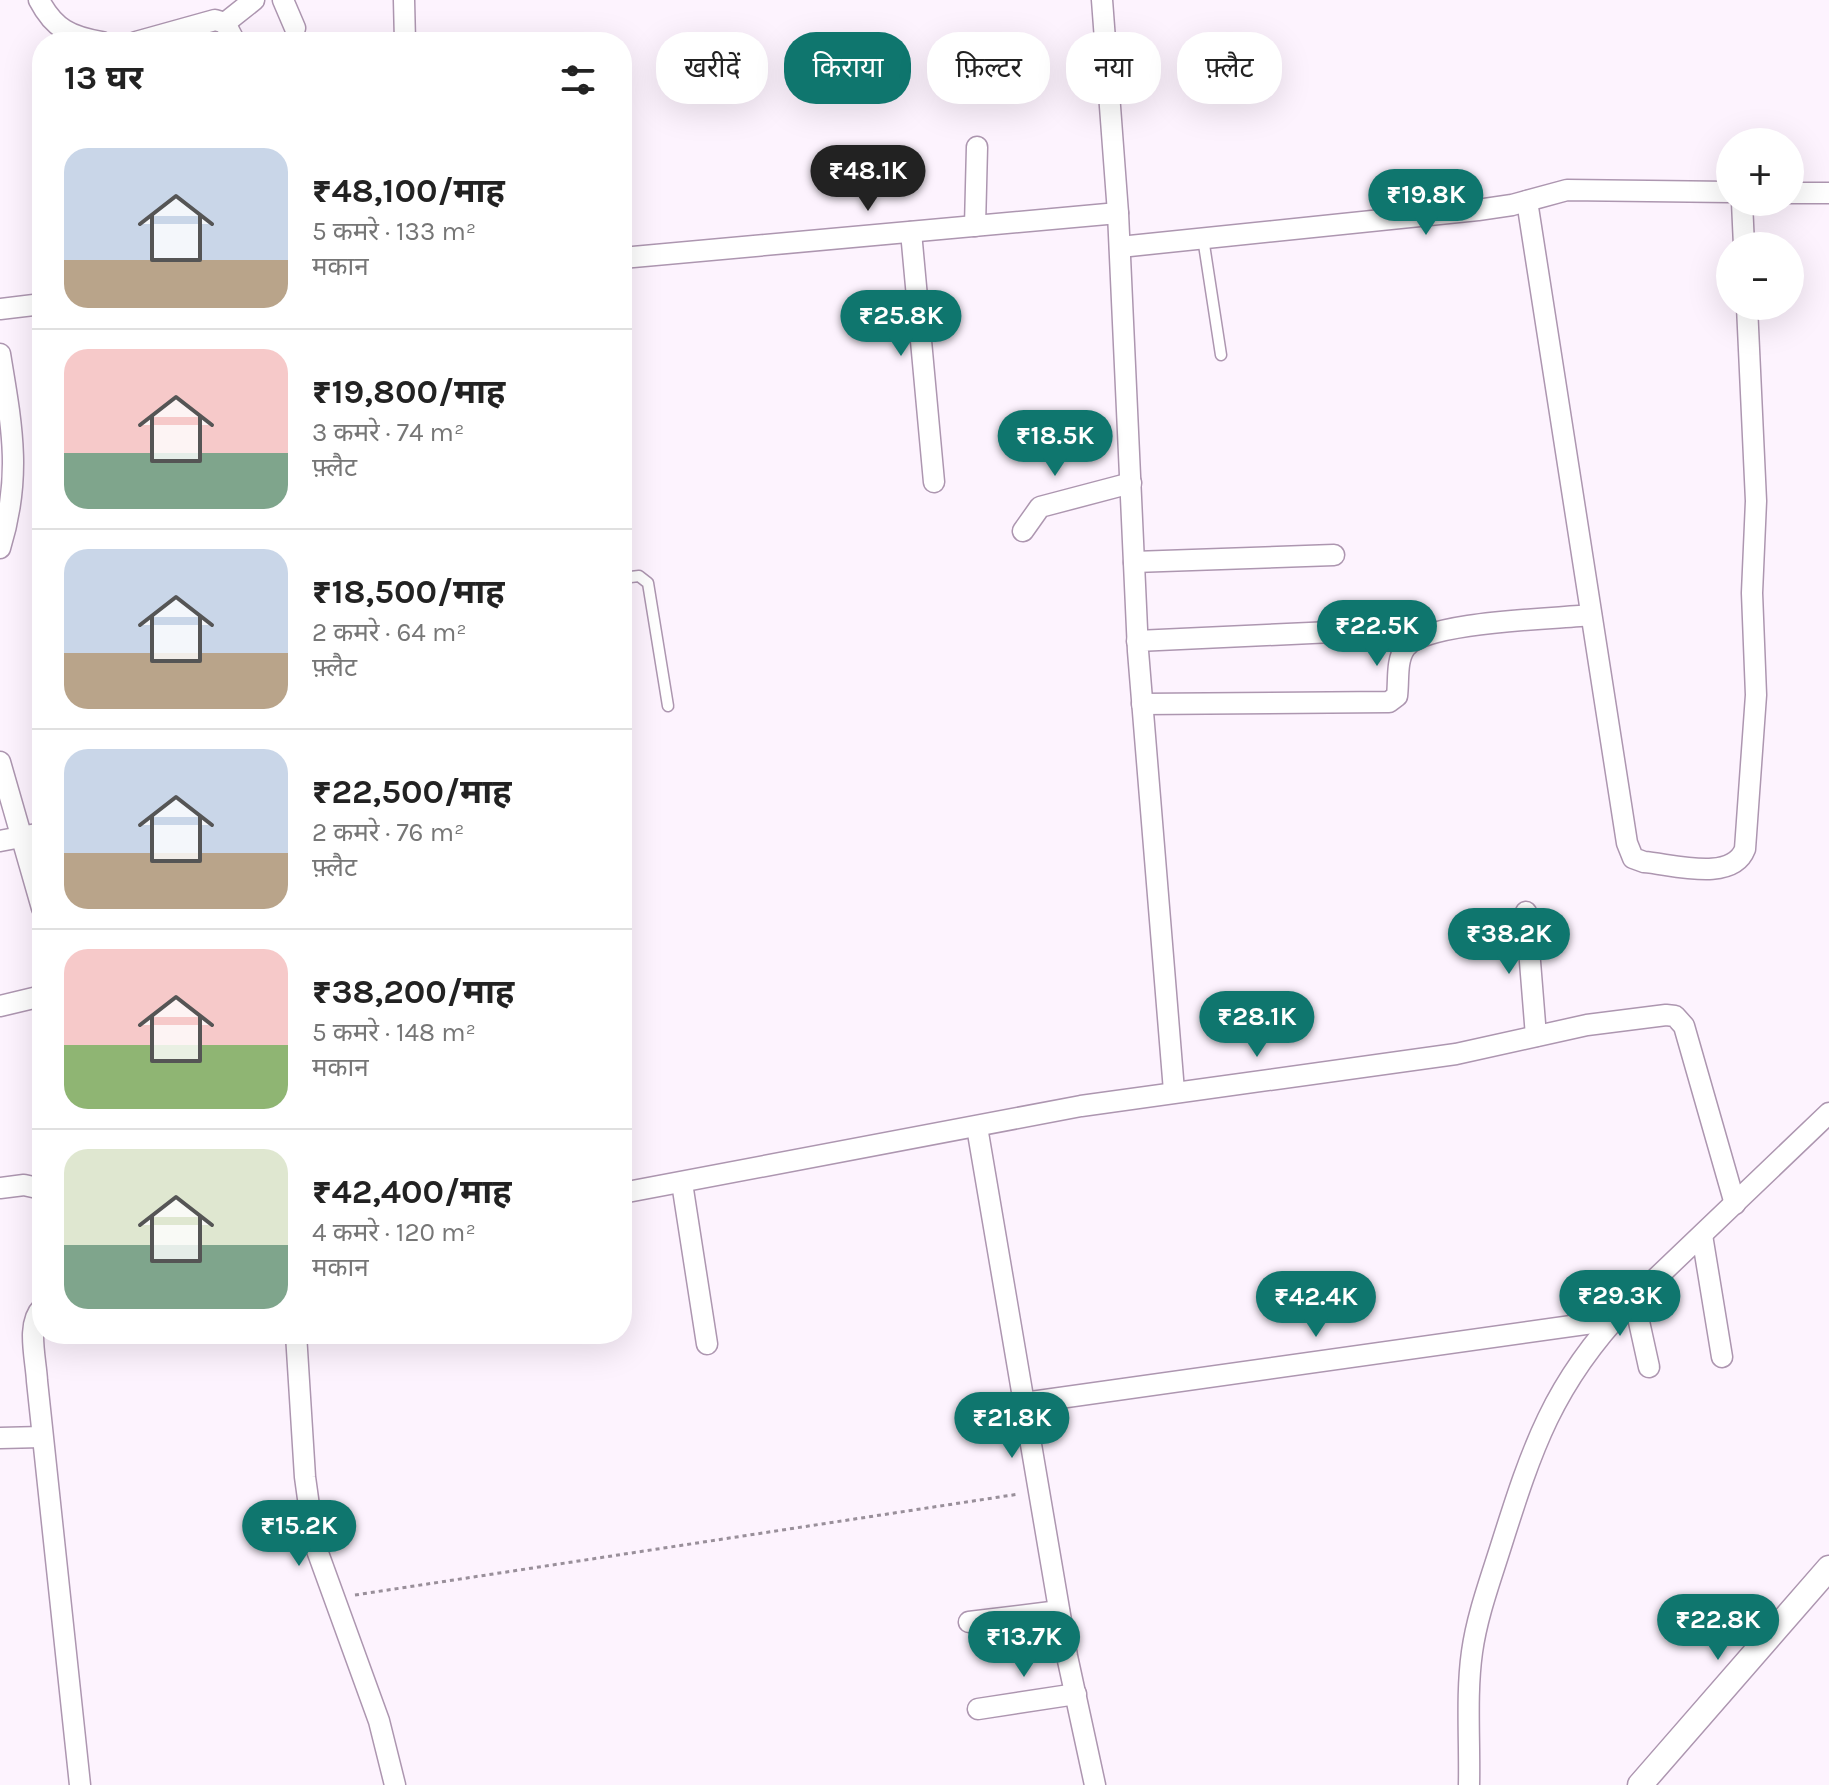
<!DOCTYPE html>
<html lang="hi">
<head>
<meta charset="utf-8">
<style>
	body { margin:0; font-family:Karla,"Noto Sans Devanagari",sans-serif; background:#f2f2f2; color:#222; height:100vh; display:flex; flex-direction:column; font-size:30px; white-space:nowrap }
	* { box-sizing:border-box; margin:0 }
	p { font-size:26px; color:#767676 }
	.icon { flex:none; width:44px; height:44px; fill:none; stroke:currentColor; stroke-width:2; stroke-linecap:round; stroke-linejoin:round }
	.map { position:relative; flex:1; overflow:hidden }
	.sheet { position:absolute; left:32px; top:32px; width:600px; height:1312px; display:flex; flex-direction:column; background:#fff; border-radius:32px; box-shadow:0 8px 32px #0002 }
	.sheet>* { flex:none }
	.top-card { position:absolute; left:656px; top:32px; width:760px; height:72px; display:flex; gap:16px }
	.fabs { position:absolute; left:1716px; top:128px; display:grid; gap:16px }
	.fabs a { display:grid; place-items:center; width:88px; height:88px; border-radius:50%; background:#fff; box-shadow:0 8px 32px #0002; font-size:40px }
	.price { position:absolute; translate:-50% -68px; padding:0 18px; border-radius:28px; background:#0f766e; color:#fff; font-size:26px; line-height:52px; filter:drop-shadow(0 2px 4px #0008) }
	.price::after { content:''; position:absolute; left:50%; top:48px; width:24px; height:18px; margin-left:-12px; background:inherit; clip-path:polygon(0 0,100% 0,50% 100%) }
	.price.selected { background:#222; color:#fff }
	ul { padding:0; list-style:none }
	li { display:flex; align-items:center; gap:24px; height:200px; padding:0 32px }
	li+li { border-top:2px solid #e0e0e0 }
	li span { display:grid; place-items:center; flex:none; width:224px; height:160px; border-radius:24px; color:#555 }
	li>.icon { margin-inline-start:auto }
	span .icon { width:96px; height:96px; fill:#fffc; stroke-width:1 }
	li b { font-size:34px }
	h2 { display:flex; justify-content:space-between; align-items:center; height:96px; padding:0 32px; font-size:34px }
	.tag { padding:0 28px; border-radius:32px; background:#fff; box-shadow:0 8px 32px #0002; font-size:28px; line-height:72px }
	.tag.selected { background:#0f766e; color:#fff }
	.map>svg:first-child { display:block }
</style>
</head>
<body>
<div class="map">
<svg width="1829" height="1785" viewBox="0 0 1829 1785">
	<rect width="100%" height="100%" fill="#fdf3fe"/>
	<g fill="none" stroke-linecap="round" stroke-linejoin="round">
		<g stroke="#ad96b0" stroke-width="13">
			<g id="service">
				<path d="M1203,238l18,117"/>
				<path d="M622,578l17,-2 9,7 20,123"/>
			</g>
		</g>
		<g stroke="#ad96b0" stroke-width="23">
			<g id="minor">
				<path d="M39,0c15,29 32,37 63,42"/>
				<path d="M283,0l12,28"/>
				<path d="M404,0l1,42"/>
				<path d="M1102,0l16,213 20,438 36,440"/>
				<path d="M225,23l29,-23"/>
				<path d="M136,42l79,-22 10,3 10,19"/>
				<path d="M1790,193h39"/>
				<path d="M1527,201l100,642 6,15 11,4c28,2 88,21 101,-13l11,-154 -4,-102 4,-92 -9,-195"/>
				<path d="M1742,202l2,44"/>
				<path d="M975,226l2,-79"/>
				<path d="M911,232l23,250"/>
				<path d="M1120,247l358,-37 34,-5 55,-15 163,2"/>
				<path d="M622,258l496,-45"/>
				<path d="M0,309l42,-5"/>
				<path d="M0,354c12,72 22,123 0,194"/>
				<path d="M1023,531l17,-24 91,-24"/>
				<path d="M1134,562l200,-7"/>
				<path d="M1137,641l217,-10"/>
				<path d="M1142,704l247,-2 8,-6c2,-16 -1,-35 8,-48 20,-27 150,-29 186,-33"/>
				<path d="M0,762l42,146"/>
				<path d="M0,841l42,-8"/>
				<path d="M1526,912l10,124"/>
				<path d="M0,1006l42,-10"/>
				<path d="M977,1127l90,529 28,129"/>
				<path d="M682,1183l25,161"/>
				<path d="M0,1188l24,-3 18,4"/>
				<path d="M622,1193l459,-87 375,-52 131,-29 79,-10 9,1 9,10 51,178"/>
				<path d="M1702,1235l20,122"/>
				<path d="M1634,1299l15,68"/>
				<path d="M42,1308c-16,16 -6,51 -5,73l43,404"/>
				<path d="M296,1334l9,143 9,65 65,179 16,64"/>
				<path d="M1024,1403l590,-83"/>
				<path d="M0,1438l42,-1"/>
				<path d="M969,1622l90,-11"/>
				<path d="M978,1709l98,-15"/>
				<path d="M1469,1785c1,-44 -3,-90 3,-133 5,-36 18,-71 29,-106 31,-98 52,-162 125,-239l203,-194"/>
			</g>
		</g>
		<g stroke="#ad96b0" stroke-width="27">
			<path id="tertiary" d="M1640,1785l189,-217"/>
		</g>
		<path stroke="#998f9a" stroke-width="3" stroke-dasharray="4 4" stroke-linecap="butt" d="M355,1595l664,-101"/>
		<use href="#service" stroke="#fff" stroke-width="10"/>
		<use href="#minor" stroke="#fff" stroke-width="20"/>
		<use href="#tertiary" stroke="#fff" stroke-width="24"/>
	</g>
</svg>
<div class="fabs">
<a>+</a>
<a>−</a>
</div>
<b class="price selected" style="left:868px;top:213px">₹48.1K</b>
<b class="price" style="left:1426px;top:237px">₹19.8K</b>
<b class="price" style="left:901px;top:358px">₹25.8K</b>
<b class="price" style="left:1055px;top:478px">₹18.5K</b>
<b class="price" style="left:1377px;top:668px">₹22.5K</b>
<b class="price" style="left:1509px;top:976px">₹38.2K</b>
<b class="price" style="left:1257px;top:1059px">₹28.1K</b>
<b class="price" style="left:1620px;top:1338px">₹29.3K</b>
<b class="price" style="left:1316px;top:1339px">₹42.4K</b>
<b class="price" style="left:1012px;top:1460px">₹21.8K</b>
<b class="price" style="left:299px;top:1568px">₹15.2K</b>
<b class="price" style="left:1718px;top:1662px">₹22.8K</b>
<b class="price" style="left:1024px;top:1679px">₹13.7K</b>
<div class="top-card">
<a class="tag">खरीदें</a>
<a class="tag selected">किराया</a>
<a class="tag">फ़िल्टर</a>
<a class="tag">नया</a>
<a class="tag">फ़्लैट</a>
</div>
<section class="sheet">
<h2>13 घर<svg class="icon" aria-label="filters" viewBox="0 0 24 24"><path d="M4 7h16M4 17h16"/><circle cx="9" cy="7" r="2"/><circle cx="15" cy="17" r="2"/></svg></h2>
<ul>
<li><span style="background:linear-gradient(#c9d6e8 70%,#b9a48a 0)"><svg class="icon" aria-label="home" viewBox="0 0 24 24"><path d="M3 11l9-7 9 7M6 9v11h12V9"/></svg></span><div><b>₹48,100/माह</b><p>5 कमरे · 133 m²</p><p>मकान</p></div></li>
<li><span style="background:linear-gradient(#f6c9c9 65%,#7fa58c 0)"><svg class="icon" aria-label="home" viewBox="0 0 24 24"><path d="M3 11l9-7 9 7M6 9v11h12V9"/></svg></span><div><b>₹19,800/माह</b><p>3 कमरे · 74 m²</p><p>फ़्लैट</p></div></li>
<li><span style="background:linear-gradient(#c9d6e8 65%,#b9a48a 0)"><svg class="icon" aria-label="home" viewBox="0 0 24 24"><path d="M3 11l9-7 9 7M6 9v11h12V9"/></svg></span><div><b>₹18,500/माह</b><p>2 कमरे · 64 m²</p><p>फ़्लैट</p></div></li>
<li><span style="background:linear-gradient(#c9d6e8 65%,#b9a48a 0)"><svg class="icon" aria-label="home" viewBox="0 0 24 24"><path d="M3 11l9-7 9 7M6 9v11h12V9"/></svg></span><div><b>₹22,500/माह</b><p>2 कमरे · 76 m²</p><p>फ़्लैट</p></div></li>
<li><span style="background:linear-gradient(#f6c9c9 60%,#8fb573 0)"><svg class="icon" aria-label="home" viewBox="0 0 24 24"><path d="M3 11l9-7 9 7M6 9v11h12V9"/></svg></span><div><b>₹38,200/माह</b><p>5 कमरे · 148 m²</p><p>मकान</p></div></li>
<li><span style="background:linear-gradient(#dfe7d0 60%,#7fa58c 0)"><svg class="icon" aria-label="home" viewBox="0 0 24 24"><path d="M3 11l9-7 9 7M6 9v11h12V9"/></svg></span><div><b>₹42,400/माह</b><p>4 कमरे · 120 m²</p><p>मकान</p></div></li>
</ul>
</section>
</div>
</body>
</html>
